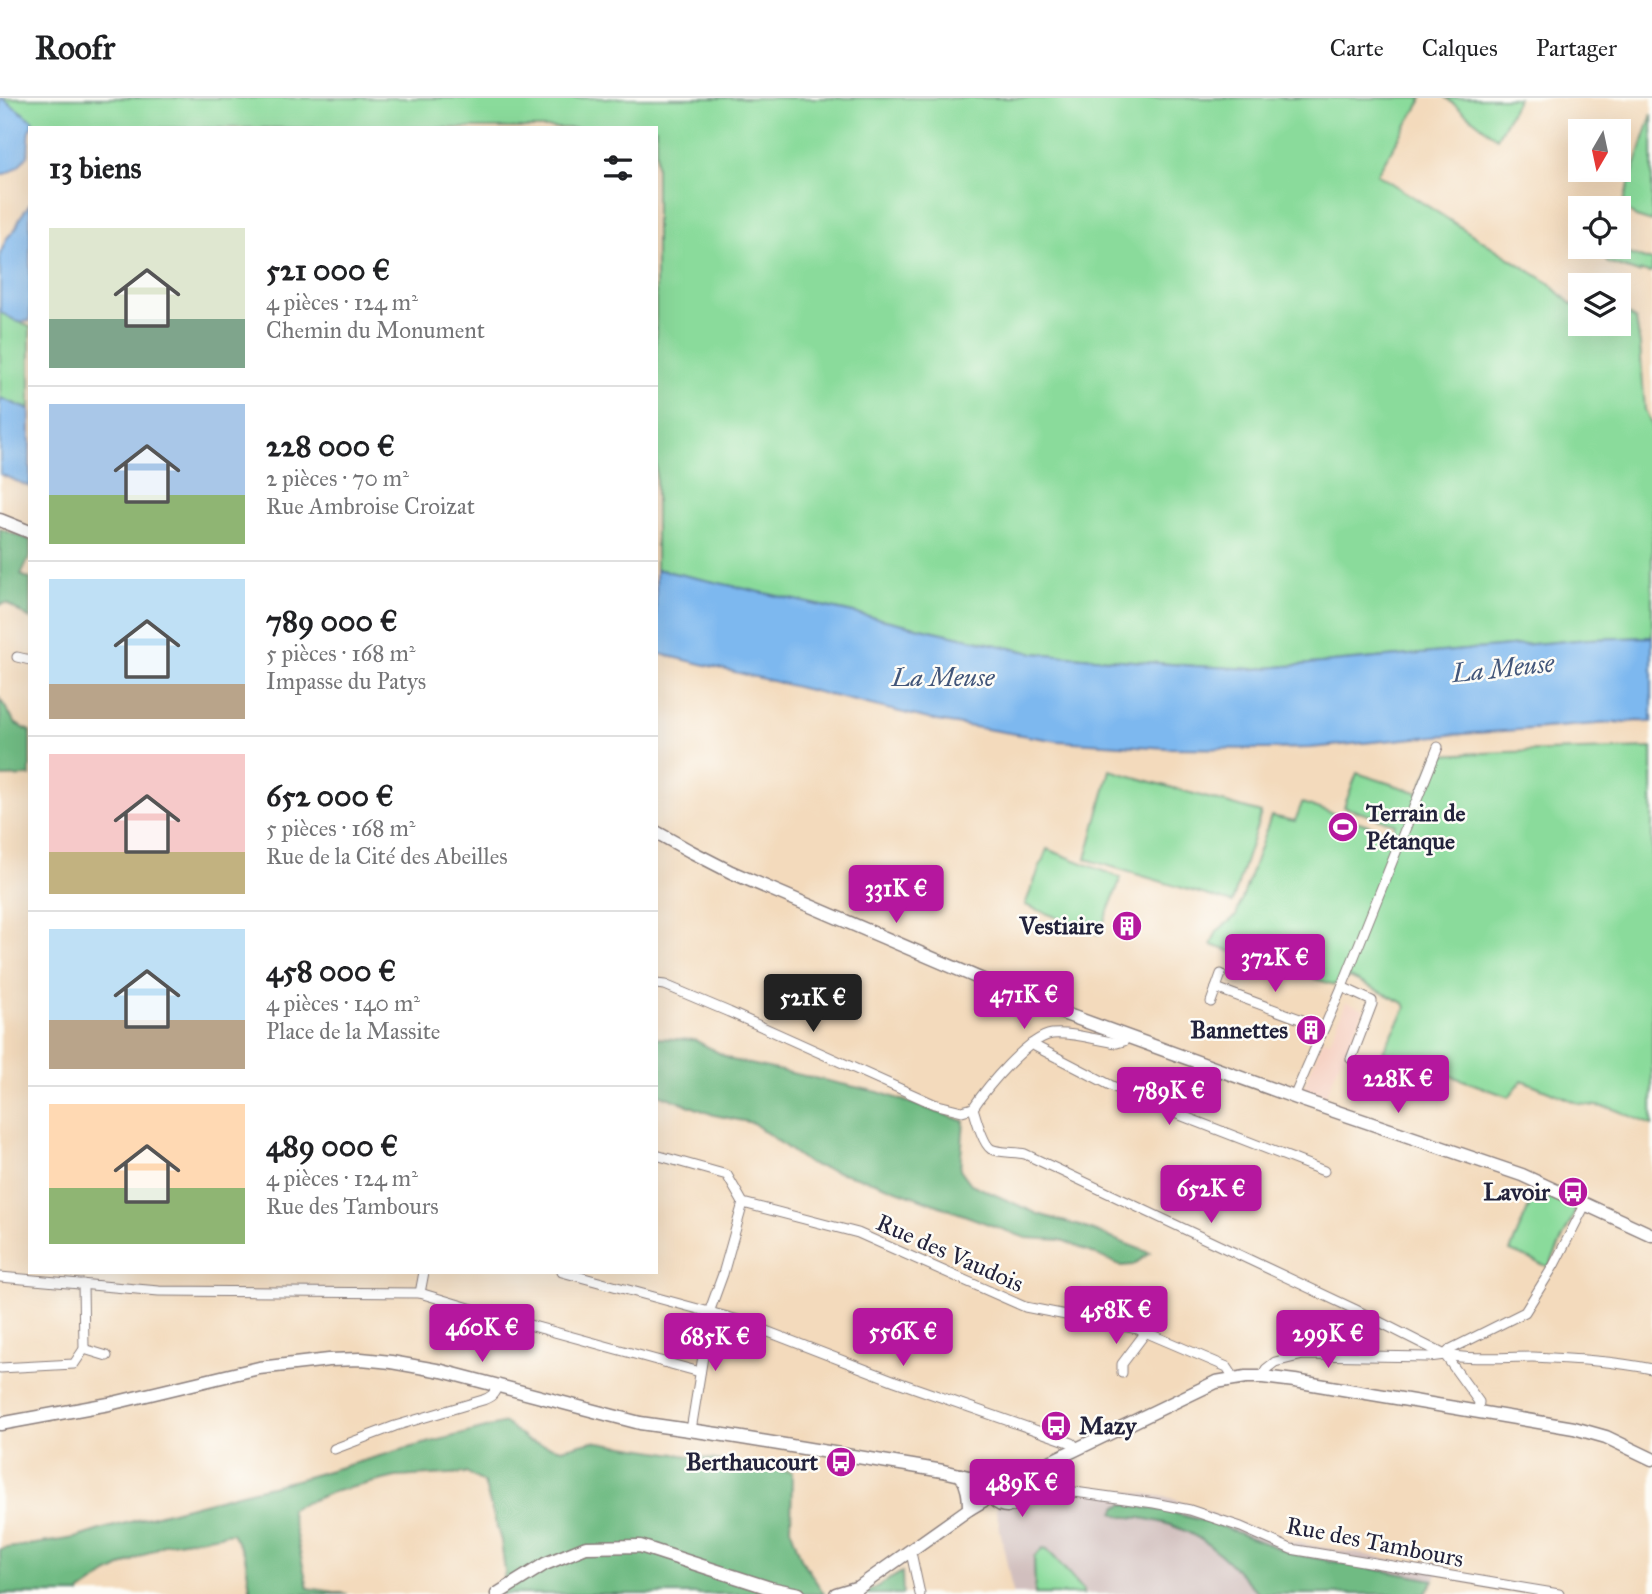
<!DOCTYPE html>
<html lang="fr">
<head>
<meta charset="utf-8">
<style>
	body { margin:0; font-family:"IM FELL Great Primer",serif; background:#f2f2f2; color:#202124; height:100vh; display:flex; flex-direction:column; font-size:26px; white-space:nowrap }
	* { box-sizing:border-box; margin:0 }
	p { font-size:23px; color:#757577 }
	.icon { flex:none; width:38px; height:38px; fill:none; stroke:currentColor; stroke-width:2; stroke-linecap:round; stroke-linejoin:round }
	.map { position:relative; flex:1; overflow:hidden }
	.drawer { position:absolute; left:28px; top:28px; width:630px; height:1148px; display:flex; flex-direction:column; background:#fff; border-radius:0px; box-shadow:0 7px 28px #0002 }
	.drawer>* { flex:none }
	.needle { width:46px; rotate:189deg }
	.buttons { position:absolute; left:1568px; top:21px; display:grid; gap:14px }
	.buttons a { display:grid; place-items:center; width:63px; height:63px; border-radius:0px; background:#fff; box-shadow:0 7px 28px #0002; font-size:35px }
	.price { position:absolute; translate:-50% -60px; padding:0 16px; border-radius:7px; background:#b5179e; color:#fff; font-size:23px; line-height:46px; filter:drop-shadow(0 2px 4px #0008) }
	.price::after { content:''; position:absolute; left:50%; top:42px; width:21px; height:16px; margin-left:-10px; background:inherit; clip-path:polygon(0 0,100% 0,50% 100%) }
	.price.on { background:#222; color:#fff }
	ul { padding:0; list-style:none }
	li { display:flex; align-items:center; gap:21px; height:175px; padding:0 21px }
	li+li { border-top:2px solid #e0e0e0 }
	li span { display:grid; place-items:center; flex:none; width:196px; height:140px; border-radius:0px; color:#555 }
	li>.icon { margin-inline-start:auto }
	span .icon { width:84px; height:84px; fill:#fffc; stroke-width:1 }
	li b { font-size:30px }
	h2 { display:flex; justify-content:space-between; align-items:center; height:84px; padding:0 21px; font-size:30px }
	header { display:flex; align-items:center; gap:42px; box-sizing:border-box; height:98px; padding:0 35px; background:#fff; border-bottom:2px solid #e0e0e0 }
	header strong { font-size:33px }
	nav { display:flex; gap:38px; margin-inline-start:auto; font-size:24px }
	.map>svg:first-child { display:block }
</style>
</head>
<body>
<header>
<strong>Roofr</strong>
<nav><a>Carte</a><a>Calques</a><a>Partager</a></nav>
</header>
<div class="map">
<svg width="1652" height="1496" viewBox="0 0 1652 1496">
	<rect width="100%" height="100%" fill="#fdfcf7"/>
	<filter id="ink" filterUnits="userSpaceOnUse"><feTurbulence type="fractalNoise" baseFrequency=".0143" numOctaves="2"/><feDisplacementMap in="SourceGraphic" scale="14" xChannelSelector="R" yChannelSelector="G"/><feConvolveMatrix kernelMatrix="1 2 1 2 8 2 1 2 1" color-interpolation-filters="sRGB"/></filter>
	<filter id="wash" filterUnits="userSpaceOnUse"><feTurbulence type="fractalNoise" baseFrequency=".00686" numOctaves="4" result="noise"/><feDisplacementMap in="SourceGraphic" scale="28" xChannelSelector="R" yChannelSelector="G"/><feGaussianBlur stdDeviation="1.57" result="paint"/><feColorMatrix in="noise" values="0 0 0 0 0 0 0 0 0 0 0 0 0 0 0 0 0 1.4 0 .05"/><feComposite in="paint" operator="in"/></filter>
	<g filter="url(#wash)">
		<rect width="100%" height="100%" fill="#f3dabc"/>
		<path fill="#f6d2c4" d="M1346,904l18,7 -13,31 2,1 -6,16 -2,3 -4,-1 -16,38 -22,-8 20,-50 7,2z"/>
		<path fill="#d1bfbe" d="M1005,1385l110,6 55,9 116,43 155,27 -16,26h-412l-17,-85z"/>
		<g fill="#8adb9b" stroke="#567e6b" stroke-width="2">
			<path d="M2,0h1421l-46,76 172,109 22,21h9v20h39v-17l17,13 4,25 5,65 7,15v212l-64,2 -334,30 -58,-3 -163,-13 -377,-84v-441h-618l-7,-8z"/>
			<path d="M1446,0h72l-21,40z"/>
			<path d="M1652,16v108l-16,-5 -14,-11z"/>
			<path d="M1610,150l42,13v10l-2,2 -9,-2 -2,2 -31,-10 -2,-2z"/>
			<path d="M0,214l30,15v83l-30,-12z"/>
			<path d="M1652,650v377l-41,-17 -31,-4 -58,-24 -13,17 -126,-46 23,-43 -2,-5 -54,-26 -16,8 -123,-40 6,-14 19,-15 35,-100 24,5 7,-18 90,30 3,-9 -51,-17 13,-34 62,20 16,-38 73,-3z"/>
			<path d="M1110,672l151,43 -29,90 -146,-44z"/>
			<path d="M1047,751l74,29 -22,56 -74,-29z"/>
			<path d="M1536,1092l41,18 -28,59 -39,-16z"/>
			<circle cx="1006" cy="1390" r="10"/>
			<path d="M1043,1450l4,1 37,42v3h-49l-1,-37z"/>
		</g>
		<g fill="#6fbb83" stroke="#486e5f" stroke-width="2">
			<path d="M0,431l30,11v16l-9,19 9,4v40l-24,-16 -6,2z"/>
			<path d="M0,601l16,25 14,7v45l-30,1z"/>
			<path d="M656,940l39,2 37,20 146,32 86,29 -4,48 11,15 67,30 45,13 67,26 -17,12 -11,1 -60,-26 -36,-2 -151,-56 -66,-18 -56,-41 -39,-8 -58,-22z"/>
			<path d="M505,1325l23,18 34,8 30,-8 200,31 -1,58 10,28 23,36h-323l4,-22 -4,-31 -17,-58 -17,-10 -71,4 -64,15 -42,17 18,79 39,6h-96l-6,-38 -13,-23 -67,11 -58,30 -26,18 -1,2h-80v-45l75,-11 28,-9 138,-36 55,-13 108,-31z"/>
			<path d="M1124,1406l41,7 47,12 81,31 141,26 -9,14h-166c-23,-25 -48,-54 -81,-66 -11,-5 -25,-8 -37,-10 -10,-1 -19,0 -27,-5l3,-6z"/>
			<path d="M902,1474l1,22h-40h1z"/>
		</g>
		<g fill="#7db8ef" stroke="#506d95" stroke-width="2">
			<path d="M0,0h2l30,22v8h-2l-2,27c-7,8 -16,20 -28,19z"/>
			<path d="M30,106v117l-12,1 -18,-10v-58l7,-16 9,-10 5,-12z"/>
			<path d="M0,300l30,12v77l-30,-13z"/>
			<path d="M656,471l377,84 163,13 58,3 334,-30 64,-2v85l-14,-1 -202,15 -126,12 -46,1 -97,-1 -109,-7 -121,-20 -281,-68z"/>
		</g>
	</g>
	<g filter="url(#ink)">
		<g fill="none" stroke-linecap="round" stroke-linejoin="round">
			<g stroke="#8a7e7c" stroke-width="11">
				<g id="street">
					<path d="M17,559l13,3"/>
					<path d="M656,886l9,1 64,27 205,92 28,7 11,-3c14,-21 54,-70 79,-74 20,-2 45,6 65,9l7,-2 2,-4"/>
					<path d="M1342,889l30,14v3l-21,55"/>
					<path d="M1216,890l108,40"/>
					<path d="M1211,904l10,-28"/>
					<path d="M1031,946l79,41 39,18 175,68"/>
					<path d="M1294,999l48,-110 96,-240"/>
					<path d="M973,1010c3,10 10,36 18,41 9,4 24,3 34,5l329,155 91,46 34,47 -1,9"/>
					<path d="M656,1057l71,20 16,28 115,30 167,74 113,22 89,38 8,12"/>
					<path d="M562,1174l173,47 160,62 177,62 5,6"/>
					<path d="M0,1179l159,14 261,2 69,21 211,58"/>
					<path d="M420,1195l4,-21"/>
					<path d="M84,1251l23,7"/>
					<path d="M1445,1257c29,5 58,2 87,2 40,2 81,4 120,12"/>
					<path d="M0,1270l74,-4 10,-15 -1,-65"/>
					<path d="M1122,1275v-9l24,-32"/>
					<path d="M1263,1279l3,-8 9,-7 28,-7 126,2 16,-2 6,-6 74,-37 29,-47 31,-60"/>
					<path d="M691,1332l20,-123 12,-33 20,-71"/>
					<path d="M334,1351l61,-23 88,-26c8,-3 12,-6 14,-14"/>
					<path d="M1024,1387l130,18 36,7 51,17 50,22 268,45"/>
					<path d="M909,1455l3,4 8,37"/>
				</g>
			</g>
			<g stroke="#8a7e7c" stroke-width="15">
				<g id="secondary">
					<path d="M0,422l30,12"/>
					<path d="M656,734l34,19 41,21 315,135 259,94 217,74 130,60"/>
					<path d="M0,1326l109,-20 150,-36 70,-8 32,-1 30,3 51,9 198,52 84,12 219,36 47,11"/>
					<circle cx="1007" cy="1391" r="17"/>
					<path d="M961,1377c7,11 8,21 8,34"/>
					<path d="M1020,1380l9,-6 187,-90 30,-5h17l32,4 279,47 32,9 46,22"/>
					<path d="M497,1496l48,-30 41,-17 54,-1 130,42 29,6"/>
					<path d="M836,1496l23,-7 110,-78 22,-13"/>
				</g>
			</g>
			<use href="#street" stroke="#fff" stroke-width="9"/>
			<use href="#secondary" stroke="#fff" stroke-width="12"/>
		</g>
	</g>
	<defs>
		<g id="stadium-disc" transform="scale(1.575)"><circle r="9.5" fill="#b5179e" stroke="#fdfcf7"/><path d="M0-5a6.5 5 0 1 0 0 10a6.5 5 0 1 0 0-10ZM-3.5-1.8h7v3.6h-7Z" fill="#fff"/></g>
		<g id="building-disc" transform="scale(1.575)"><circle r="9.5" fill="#b5179e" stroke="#fdfcf7"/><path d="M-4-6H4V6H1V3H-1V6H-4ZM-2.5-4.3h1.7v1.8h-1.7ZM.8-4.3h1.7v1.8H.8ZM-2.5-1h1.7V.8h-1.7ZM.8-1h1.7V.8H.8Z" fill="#fff"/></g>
		<g id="bus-disc" transform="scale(1.575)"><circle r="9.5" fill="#b5179e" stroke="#fdfcf7"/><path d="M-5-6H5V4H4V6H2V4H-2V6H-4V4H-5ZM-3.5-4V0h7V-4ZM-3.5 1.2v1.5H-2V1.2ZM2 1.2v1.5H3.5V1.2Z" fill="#fff"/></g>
	</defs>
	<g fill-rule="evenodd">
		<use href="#stadium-disc" x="1343" y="729"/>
		<use href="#building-disc" x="1127" y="828"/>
		<use href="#building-disc" x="1311" y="932"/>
		<use href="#bus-disc" x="1573" y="1094"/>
		<use href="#bus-disc" x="1056" y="1328"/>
		<use href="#bus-disc" x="841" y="1364"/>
	</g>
	<g text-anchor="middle" stroke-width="5" stroke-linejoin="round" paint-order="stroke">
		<g font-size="24" font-weight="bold" fill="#22223b" stroke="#fdfcf7" text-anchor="end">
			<text x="1366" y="723" text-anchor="start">Terrain de<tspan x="1366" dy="28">Pétanque</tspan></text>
			<text x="1104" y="836">Vestiaire</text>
			<text x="1288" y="940">Bannettes</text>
			<text x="1550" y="1102">Lavoir</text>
			<text x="1079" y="1336" text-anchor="start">Mazy</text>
			<text x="818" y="1372">Berthaucourt</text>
		</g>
		<g font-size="24" fill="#22223b" stroke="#fdfcf7">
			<text transform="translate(950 1155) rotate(24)" y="8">Rue des Vaudois</text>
			<text transform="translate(1375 1444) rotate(11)" y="8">Rue des Tambours</text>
		</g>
		<g font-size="26" font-style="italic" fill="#42567a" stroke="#fdfcf7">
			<text transform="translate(1503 570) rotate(-6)" y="9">La Meuse</text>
			<text x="943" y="588">La Meuse</text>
		</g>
	</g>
</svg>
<div class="buttons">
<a><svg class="needle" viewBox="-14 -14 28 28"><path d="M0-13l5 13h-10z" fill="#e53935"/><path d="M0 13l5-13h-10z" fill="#757577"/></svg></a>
<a><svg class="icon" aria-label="locate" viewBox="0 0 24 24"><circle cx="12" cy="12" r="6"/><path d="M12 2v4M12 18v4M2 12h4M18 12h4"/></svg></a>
<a><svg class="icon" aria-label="layers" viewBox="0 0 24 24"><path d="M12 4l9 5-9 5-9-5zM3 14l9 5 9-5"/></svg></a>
</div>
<b class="price" style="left:896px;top:827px">331K €</b>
<b class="price" style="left:1275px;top:896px">372K €</b>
<b class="price" style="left:1024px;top:933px">471K €</b>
<b class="price on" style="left:813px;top:936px">521K €</b>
<b class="price" style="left:1398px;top:1017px">228K €</b>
<b class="price" style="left:1169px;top:1029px">789K €</b>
<b class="price" style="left:1211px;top:1127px">652K €</b>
<b class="price" style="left:1116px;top:1248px">458K €</b>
<b class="price" style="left:482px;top:1266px">460K €</b>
<b class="price" style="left:903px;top:1270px">556K €</b>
<b class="price" style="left:1328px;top:1272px">299K €</b>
<b class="price" style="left:715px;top:1275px">685K €</b>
<b class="price" style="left:1022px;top:1421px">489K €</b>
<section class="drawer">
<h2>13 biens<svg class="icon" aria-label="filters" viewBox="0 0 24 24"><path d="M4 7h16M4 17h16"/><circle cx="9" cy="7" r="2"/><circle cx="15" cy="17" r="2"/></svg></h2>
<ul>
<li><span style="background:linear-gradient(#dfe7d0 65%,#7fa58c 0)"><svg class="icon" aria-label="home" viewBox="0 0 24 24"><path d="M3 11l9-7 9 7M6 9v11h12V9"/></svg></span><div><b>521 000 €</b><p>4 pièces · 124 m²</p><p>Chemin du Monument</p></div></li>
<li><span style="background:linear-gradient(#a9c7e8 65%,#8fb573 0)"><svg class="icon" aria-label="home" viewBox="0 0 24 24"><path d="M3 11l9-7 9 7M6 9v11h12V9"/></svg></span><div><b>228 000 €</b><p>2 pièces · 70 m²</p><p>Rue Ambroise Croizat</p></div></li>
<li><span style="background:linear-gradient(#bfe0f5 75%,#b9a48a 0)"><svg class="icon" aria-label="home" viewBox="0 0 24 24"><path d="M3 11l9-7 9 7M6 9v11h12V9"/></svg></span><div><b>789 000 €</b><p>5 pièces · 168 m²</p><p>Impasse du Patys</p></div></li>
<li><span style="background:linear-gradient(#f6c9c9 70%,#c2b280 0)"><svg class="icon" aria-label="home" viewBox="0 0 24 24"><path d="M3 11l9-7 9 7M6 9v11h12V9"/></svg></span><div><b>652 000 €</b><p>5 pièces · 168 m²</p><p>Rue de la Cité des Abeilles</p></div></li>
<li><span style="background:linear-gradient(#bfe0f5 65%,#b9a48a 0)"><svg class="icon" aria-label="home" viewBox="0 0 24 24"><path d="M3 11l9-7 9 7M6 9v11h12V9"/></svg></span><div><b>458 000 €</b><p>4 pièces · 140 m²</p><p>Place de la Massite</p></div></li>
<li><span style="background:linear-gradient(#ffd9b3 60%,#8fb573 0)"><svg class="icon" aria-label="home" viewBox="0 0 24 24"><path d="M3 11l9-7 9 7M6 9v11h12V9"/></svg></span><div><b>489 000 €</b><p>4 pièces · 124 m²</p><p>Rue des Tambours</p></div></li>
</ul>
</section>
</div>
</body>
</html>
